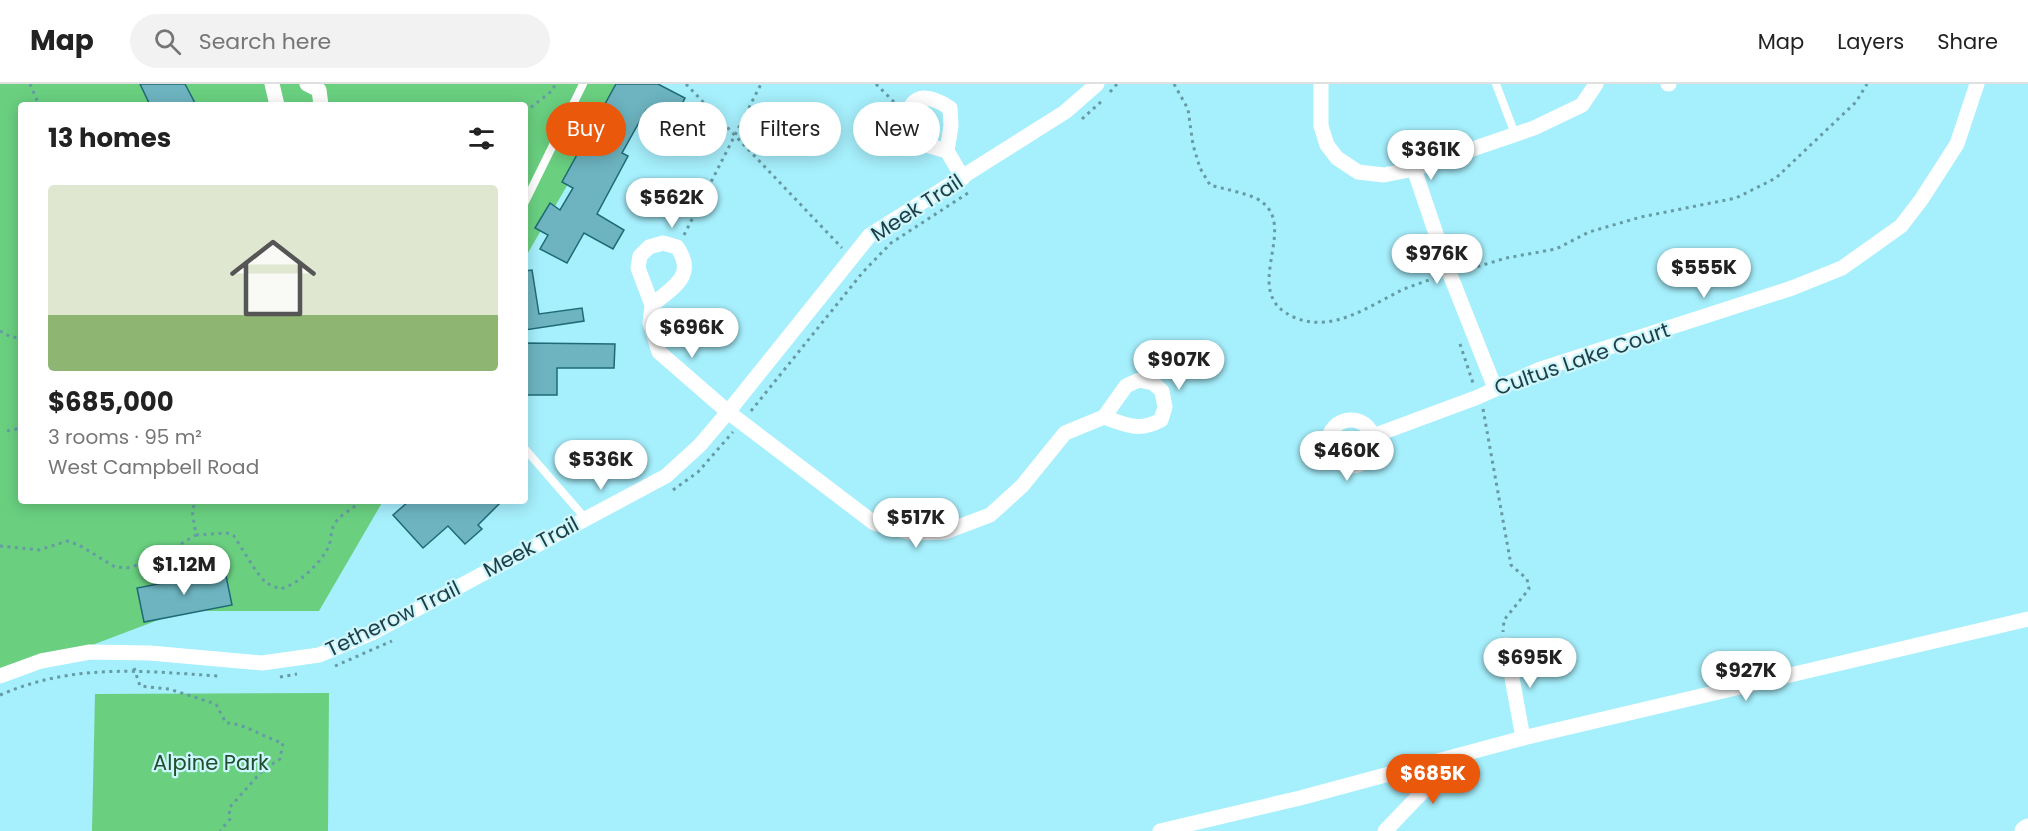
<!DOCTYPE html>
<html lang="en">
<head>
<meta charset="utf-8">
<style>
	body { margin:0; font-family:Poppins,sans-serif; background:#f2f2f2; color:#222; height:100vh; display:flex; flex-direction:column; font-size:22px; white-space:nowrap }
	* { box-sizing:border-box; margin:0 }
	p { font-size:20px; color:#767676 }
	.icon { flex:none; width:33px; height:33px; fill:none; stroke:currentColor; stroke-width:2; stroke-linecap:round; stroke-linejoin:round }
	.map { position:relative; flex:1; overflow:hidden }
	.drawer { position:absolute; left:18px; top:18px; width:510px; height:402px; display:flex; flex-direction:column; background:#fff; border-radius:6px; box-shadow:0 3px 15px #0003 }
	.drawer>* { flex:none }
	.top-card { position:absolute; left:546px; top:18px; width:570px; height:54px; display:flex; gap:12px }
	.price { position:absolute; translate:-50% -51px; padding:0 14px; border-radius:21px; background:#fff; color:#222; font-size:20px; line-height:39px; filter:drop-shadow(0 2px 3px #0008) }
	.price::after { content:''; position:absolute; left:50%; top:36px; width:18px; height:14px; margin-left:-9px; background:inherit; clip-path:polygon(0 0,100% 0,50% 100%) }
	.price.active { background:#ea580c; color:#fff }
	ul { padding:0; list-style:none }
	li { display:grid; align-content:center; gap:12px; height:318px; padding:0 30px }
	li+li { border-top:2px solid #e0e0e0 }
	li span { display:grid; place-items:center; height:186px; border-radius:6px; color:#555 }
	li>.icon { margin-inline-start:auto }
	span .icon { width:108px; height:108px; fill:#fffc; stroke-width:1 }
	li b { font-size:26px }
	h2 { display:flex; justify-content:space-between; align-items:center; height:72px; padding:0 30px; font-size:26px }
	.pill { padding:0 21px; border-radius:27px; background:#fff; box-shadow:0 3px 15px #0003; font-size:21px; line-height:54px }
	.pill.active { background:#ea580c; color:#fff }
	header { display:flex; align-items:center; gap:36px; box-sizing:border-box; height:84px; padding:0 30px; background:#fff; border-bottom:2px solid #e0e0e0 }
	header strong { font-size:28px }
	nav { display:flex; gap:33px; margin-inline-start:auto; font-size:21px }
	.search { width:420px; height:54px; background:#f2f2f2; display:flex; align-items:center; gap:15px; box-sizing:border-box; padding:0 21px; border-radius:33px; color:#767676; font-size:22px }
	.map>svg:first-child { display:block }
</style>
</head>
<body>
<header>
<strong>Map</strong>
<div class="search"><svg class="icon" aria-label="search" viewBox="0 0 24 24"><circle cx="10" cy="10" r="6"/><path d="M15 15l6 6"/></svg>Search here</div>
<nav><a>Map</a><a>Layers</a><a>Share</a></nav>
</header>
<div class="map">
<svg width="2028" height="747" viewBox="0 0 2028 747">
	<rect width="100%" height="100%" fill="#a6effc"/>
	<g fill="#6ad080">
		<path d="M0,0h626l-101,174v-153h-504v396h362l-64,110h-137l-182,69z"/>
		<path d="M329,609l-1,138h-236l3,-137z"/>
	</g>
	<g fill="#6db4c0" stroke="#1e6b76" stroke-width="1.5">
		<path d="M140,0h45l11,21h-46z"/>
		<path d="M616,0h42l27,14 -13,25 -26,-13 -24,43 6,3 -31,58 27,16 -11,19 -29,-16 -17,30 -27,-14 8,-14 -13,-7 15,-25 10,7 13,-22 -11,-6z"/>
		<path d="M532,186l7,44 43,-6 2,13 -59,9v-59z"/>
		<path d="M525,259l90,1 -1,24h-57v27h-32z"/>
		<path d="M409,417h93l-24,24 4,4 -17,15 -17,-18 -25,22 -30,-33z"/>
		<path d="M225,487l7,34 -88,17 -7,-34z"/>
	</g>
	<g fill="none" stroke-linecap="round" stroke-linejoin="round">
		<g stroke="#669ba4" stroke-width="3" stroke-dasharray="3 4.5" stroke-linecap="butt">
			<path d="M30,0l9,21"/>
			<path d="M686,0l156,164"/>
			<path d="M876,0l20,20"/>
			<path d="M1174,0l14,25 5,36 7,23 10,17c13,4 43,9 52,17 37,28 -25,93 34,116 37,15 73,-12 106,-28 11,-5 23,-8 34,-13"/>
			<path d="M1110,8l7,-8"/>
			<path d="M525,28l28,-22 2,-6"/>
			<path d="M1082,35l22,-20"/>
			<path d="M684,151l77,-151"/>
			<path d="M1463,187l43,-13 50,-9 33,-17 52,-15 95,-19 40,-20 80,-76 11,-18"/>
			<path d="M0,247l11,6 10,1"/>
			<path d="M1460,260l13,39"/>
			<path d="M1483,325l28,156 16,14 2,10 -25,31 -1,12"/>
			<path d="M751,327l112,-139 28,-29 77,-50"/>
			<path d="M7,347l14,-3"/>
			<path d="M673,406l25,-18 35,-40"/>
			<path d="M196,451l31,-2 7,3 22,35 10,12 14,6c19,-5 40,-25 49,-43 2,-6 2,-13 4,-19 6,-13 19,-17 28,-26"/>
			<path d="M0,462l39,4 28,-9 12,4 36,22 12,1 24,-7 45,-26 -4,-25 4,-9"/>
			<path d="M335,582l57,-25"/>
			<path d="M134,584l6,18 29,3 47,15 10,19c21,1 36,14 57,20l-3,16 -17,11 -34,38 1,11 -10,12"/>
			<path d="M280,593l17,-3"/>
			<path d="M0,611c74,-32 141,-24 219,-19"/>
		</g>
		<g stroke="#fff" stroke-width="8">
			<path d="M1496,0l19,50"/>
			<path d="M525,118l58,-118"/>
			<path d="M525,365l60,69"/>
		</g>
		<g stroke="#fff" stroke-width="15">
			<path d="M272,0l5,21"/>
			<path d="M307,0l12,6 2,15"/>
			<path d="M1321,0v42l6,19 10,13 21,14 26,3 30,-6 120,-41 48,-23 14,-21"/>
			<path d="M1668,0h1"/>
			<path d="M947,67l-24,-7 -15,-13c-3,-35 14,-41 42,-23l1,18 -4,25 16,27"/>
			<path d="M1414,85l35,103 46,116"/>
			<path d="M652,221c21,-18 45,-29 25,-58l-14,-4 -14,4 -9,9 -2,12 14,37 -2,18 9,29 69,60 146,111 38,10 33,-1 45,-17 32,-29 43,-53 39,-16 22,-31 13,-6 14,3 9,8 3,16 -4,13c-22,12 -35,5 -57,-3"/>
			<circle cx="1351" cy="359" r="23"/>
			<path d="M1373,352l105,-39 60,-27 254,-82 50,-20 59,-42 20,-26 36,-56 20,-60"/>
			<path d="M1506,561l17,93"/>
			<path d="M0,592l41,-15 49,-9 60,1 112,10 57,-8 55,-23 292,-156 34,-31 28,-33 142,-177 195,-123 32,-28"/>
			<path d="M1160,747l140,-33 223,-60 505,-119"/>
			<path d="M1385,747l72,-75"/>
		</g>
		<path stroke="#fff" stroke-width="21" d="M2025,747l3,-2"/>
	</g>
	<g text-anchor="middle" stroke-width="4.5" stroke-linejoin="round" paint-order="stroke">
		<g font-size="21" fill="#1f3d42" stroke="#cdf7fe">
			<text transform="translate(917 124) rotate(-33)" y="7">Meek Trail</text>
			<text transform="translate(1582 275) rotate(-19)" y="7">Cultus Lake Court</text>
			<text transform="translate(531 463) rotate(-28)" y="7">Meek Trail</text>
			<text transform="translate(393 535) rotate(-26)" y="7">Tetherow Trail</text>
		</g>
		<g font-size="21" fill="#214e2b" stroke="#cdf7fe">
			<text x="211" y="686">Alpine Park</text>
		</g>
	</g>
</svg>
<b class="price" style="left:1431px;top:97px">$361K</b>
<b class="price" style="left:672px;top:145px">$562K</b>
<b class="price" style="left:1437px;top:201px">$976K</b>
<b class="price" style="left:1704px;top:215px">$555K</b>
<b class="price" style="left:692px;top:275px">$696K</b>
<b class="price" style="left:1179px;top:307px">$907K</b>
<b class="price" style="left:1347px;top:398px">$460K</b>
<b class="price" style="left:601px;top:407px">$536K</b>
<b class="price" style="left:916px;top:465px">$517K</b>
<b class="price" style="left:184px;top:512px">$1.12M</b>
<b class="price" style="left:1530px;top:605px">$695K</b>
<b class="price" style="left:1746px;top:618px">$927K</b>
<b class="price active" style="left:1433px;top:721px">$685K</b>
<div class="top-card">
<a class="pill active">Buy</a>
<a class="pill">Rent</a>
<a class="pill">Filters</a>
<a class="pill">New</a>
</div>
<section class="drawer">
<h2>13 homes<svg class="icon" aria-label="filters" viewBox="0 0 24 24"><path d="M4 7h16M4 17h16"/><circle cx="9" cy="7" r="2"/><circle cx="15" cy="17" r="2"/></svg></h2>
<ul>
<li><span style="background:linear-gradient(#dfe7d0 70%,#8fb573 0)"><svg class="icon" aria-label="home" viewBox="0 0 24 24"><path d="M3 11l9-7 9 7M6 9v11h12V9"/></svg></span><div><b>$685,000</b><p>3 rooms · 95 m²</p><p>West Campbell Road</p></div></li>
</ul>
</section>
</div>
</body>
</html>
